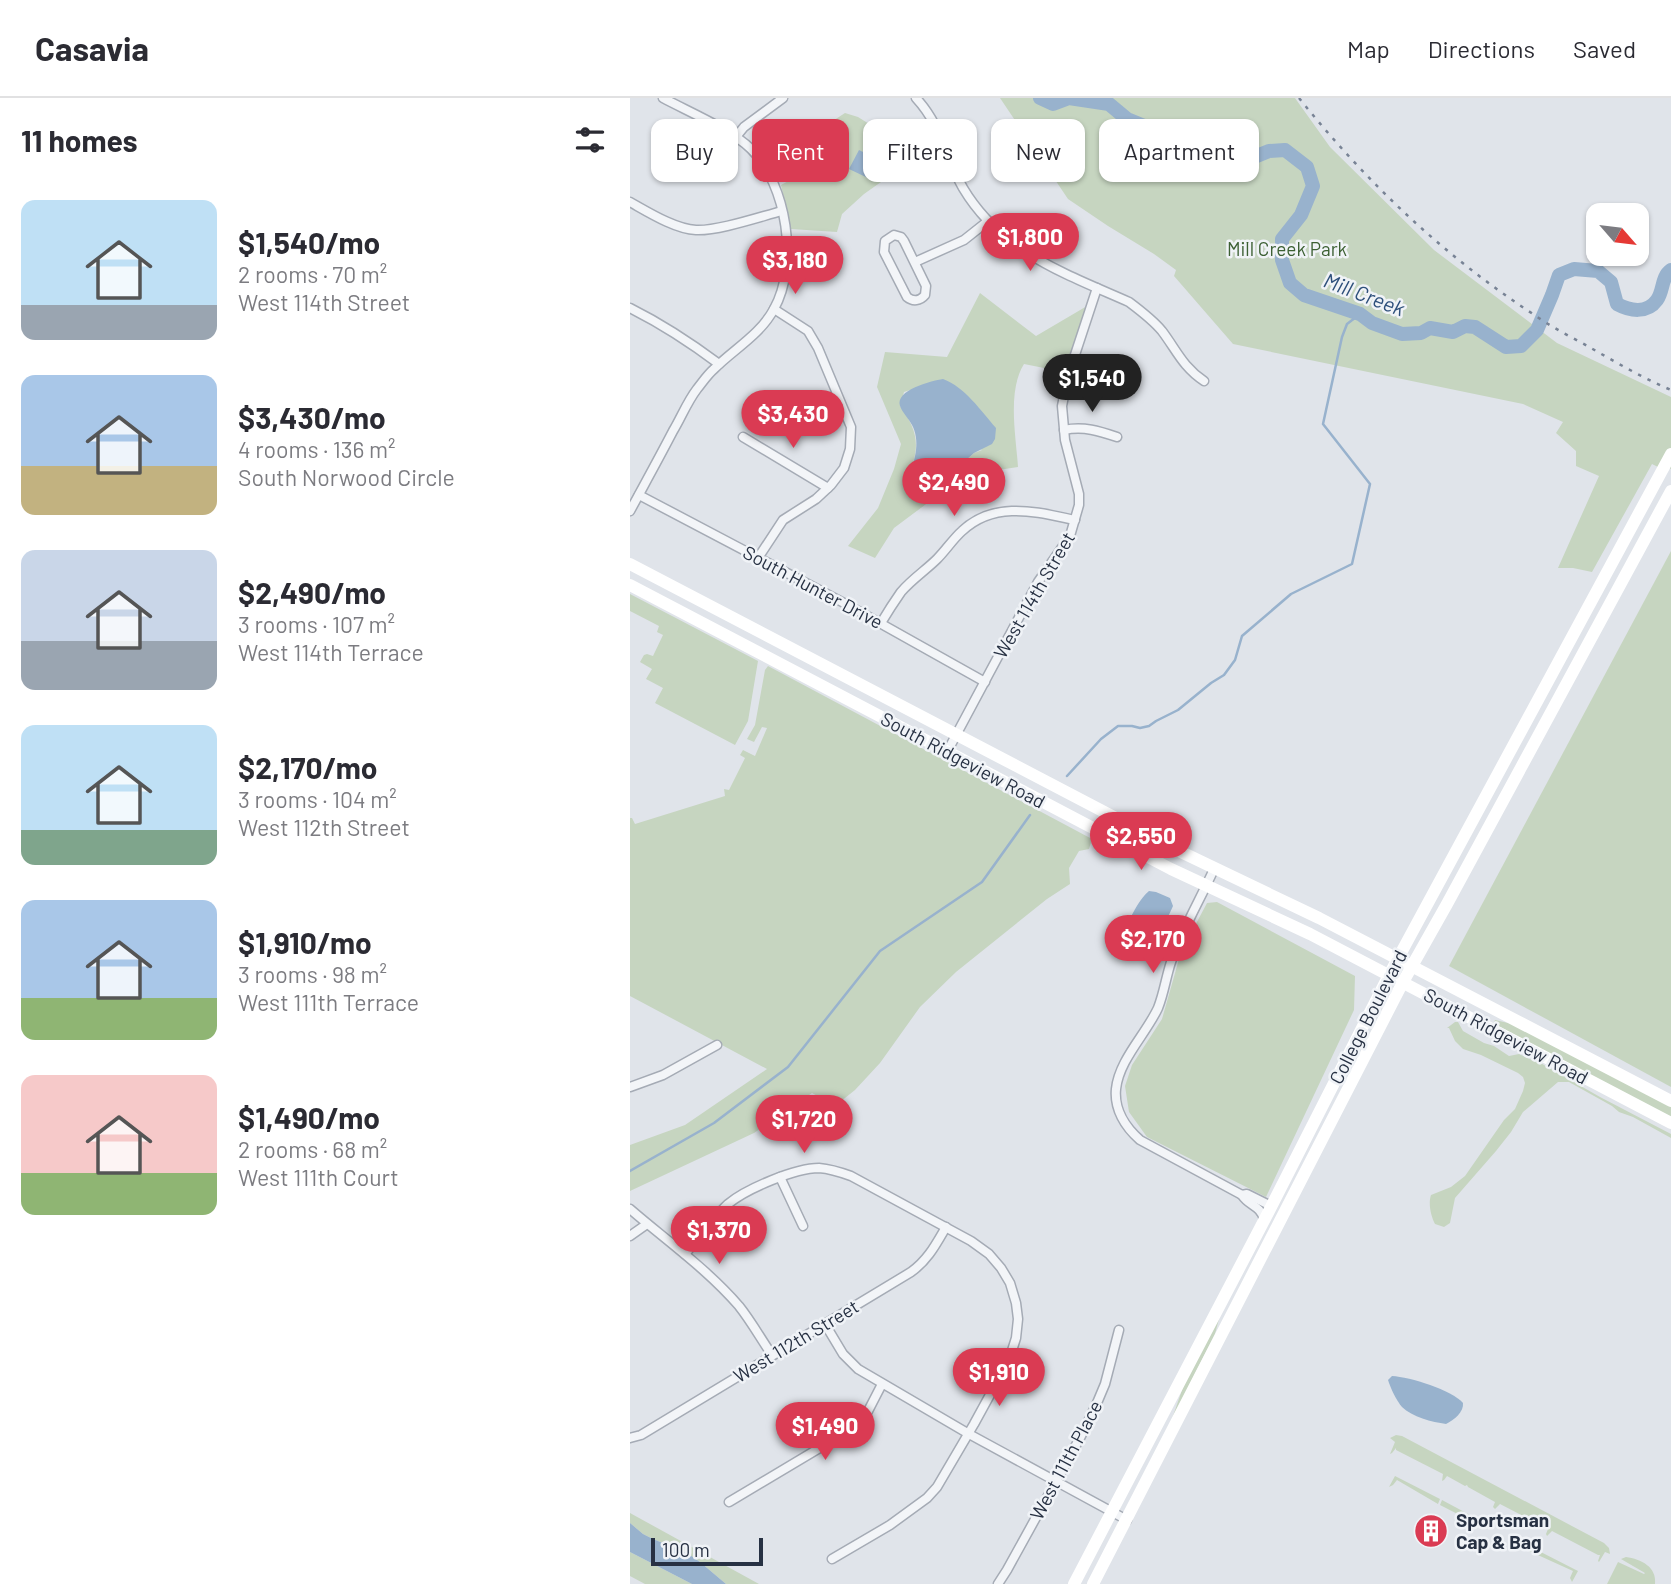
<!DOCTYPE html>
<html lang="en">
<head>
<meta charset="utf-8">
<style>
	body { margin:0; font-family:Barlow,sans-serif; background:#f2f2f3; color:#2b2b33; height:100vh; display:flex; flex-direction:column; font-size:26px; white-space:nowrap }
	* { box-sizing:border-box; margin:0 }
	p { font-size:23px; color:#7c7c81 }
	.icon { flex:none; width:38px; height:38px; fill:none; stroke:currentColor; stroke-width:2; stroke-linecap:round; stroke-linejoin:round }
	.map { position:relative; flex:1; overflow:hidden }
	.drawer { display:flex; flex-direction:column; background:#fff; width:630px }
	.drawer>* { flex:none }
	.banner { position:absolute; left:21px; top:21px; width:665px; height:63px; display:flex; gap:14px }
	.needle { width:46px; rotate:118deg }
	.buttons { position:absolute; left:956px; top:105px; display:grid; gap:14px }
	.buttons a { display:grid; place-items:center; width:63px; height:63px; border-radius:14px; background:#fff; box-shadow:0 2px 5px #0004; font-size:35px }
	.scale { position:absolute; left:21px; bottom:18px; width:112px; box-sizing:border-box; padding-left:7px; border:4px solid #273143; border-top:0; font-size:19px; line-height:24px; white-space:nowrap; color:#273143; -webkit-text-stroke:5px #f0f3f7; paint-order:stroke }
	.price { position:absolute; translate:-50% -60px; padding:0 16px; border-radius:24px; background:#da3b53; color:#fff; font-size:23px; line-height:46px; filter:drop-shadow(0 2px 4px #0008) }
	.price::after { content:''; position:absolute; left:50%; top:42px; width:21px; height:16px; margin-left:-10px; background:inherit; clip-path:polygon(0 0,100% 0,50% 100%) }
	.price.current { background:#222; color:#fff }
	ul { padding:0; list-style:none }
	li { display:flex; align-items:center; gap:21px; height:175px; padding:0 21px }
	li span { display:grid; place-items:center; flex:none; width:196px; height:140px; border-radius:14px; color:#555 }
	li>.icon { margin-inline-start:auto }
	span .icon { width:84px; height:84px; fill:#fffc; stroke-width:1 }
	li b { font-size:30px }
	h2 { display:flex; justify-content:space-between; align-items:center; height:84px; padding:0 21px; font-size:30px }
	.pill { padding:0 24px; border-radius:14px; background:#fff; box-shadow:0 2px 5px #0004; font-size:24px; line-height:63px }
	.pill.current { background:#da3b53; color:#fff }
	header { display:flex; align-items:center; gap:42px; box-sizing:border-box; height:98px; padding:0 35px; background:#fff; border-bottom:2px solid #e1e1e2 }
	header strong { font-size:33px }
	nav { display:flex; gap:38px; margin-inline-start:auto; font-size:24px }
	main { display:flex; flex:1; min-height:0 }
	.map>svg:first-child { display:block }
</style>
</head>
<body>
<header>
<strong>Casavia</strong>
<nav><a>Map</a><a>Directions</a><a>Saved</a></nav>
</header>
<main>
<section class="drawer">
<h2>11 homes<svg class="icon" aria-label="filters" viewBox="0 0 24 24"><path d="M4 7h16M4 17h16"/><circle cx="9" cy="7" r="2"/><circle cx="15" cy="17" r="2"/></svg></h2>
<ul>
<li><span style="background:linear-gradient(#bfe0f5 75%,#9aa5b1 0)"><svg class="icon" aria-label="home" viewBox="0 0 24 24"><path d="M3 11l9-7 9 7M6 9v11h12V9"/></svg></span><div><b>$1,540/mo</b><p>2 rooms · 70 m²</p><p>West 114th Street</p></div></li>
<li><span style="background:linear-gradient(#a9c7e8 65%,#c2b280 0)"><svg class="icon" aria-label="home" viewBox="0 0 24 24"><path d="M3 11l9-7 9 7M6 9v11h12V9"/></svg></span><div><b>$3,430/mo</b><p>4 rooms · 136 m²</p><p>South Norwood Circle</p></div></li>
<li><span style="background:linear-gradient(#c9d6e8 65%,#9aa5b1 0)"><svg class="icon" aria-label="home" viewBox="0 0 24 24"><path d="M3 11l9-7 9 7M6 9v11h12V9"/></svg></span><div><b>$2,490/mo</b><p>3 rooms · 107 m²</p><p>West 114th Terrace</p></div></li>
<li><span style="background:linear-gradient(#bfe0f5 75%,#7fa58c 0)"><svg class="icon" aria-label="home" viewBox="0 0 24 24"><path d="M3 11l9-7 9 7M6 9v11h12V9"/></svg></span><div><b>$2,170/mo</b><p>3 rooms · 104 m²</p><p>West 112th Street</p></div></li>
<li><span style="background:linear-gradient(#a9c7e8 70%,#8fb573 0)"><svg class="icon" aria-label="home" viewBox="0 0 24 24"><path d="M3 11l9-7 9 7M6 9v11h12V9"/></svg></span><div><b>$1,910/mo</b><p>3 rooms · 98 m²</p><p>West 111th Terrace</p></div></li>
<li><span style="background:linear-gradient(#f6c9c9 70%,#8fb573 0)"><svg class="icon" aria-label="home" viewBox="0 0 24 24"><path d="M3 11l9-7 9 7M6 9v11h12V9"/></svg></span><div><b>$1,490/mo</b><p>2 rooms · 68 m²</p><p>West 111th Court</p></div></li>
</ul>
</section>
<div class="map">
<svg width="1041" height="1486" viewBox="0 0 1041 1486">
	<rect width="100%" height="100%" fill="#e0e4ea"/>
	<g fill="#c6d5c0" fill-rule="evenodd">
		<path d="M370,0h295l35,49 104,103 123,93 114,54v72l-10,-5 -3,3 -6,-3 -60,108 -19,-4h-15l41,-92 -23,-10v-15l-20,-18 7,-11 -40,-18 -290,-60 -59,-68 2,-6 -22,-16 -46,-28 -40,-27z"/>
		<path d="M215,15l13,4 16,10 34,51 -27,4 -17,12 -22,20 -5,18 -46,-3 -10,-44 37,-20 -3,-14 -10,-12z"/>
		<path d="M350,195l56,43 51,-30 -23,66 -40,-8c-17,27 -8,72 -6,103l-53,8 -71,53 -19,30 -27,-12 30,-38 16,-39 7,-25 -24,-57 8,-35 62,5zM280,292l72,60 -8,3 -18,16 -17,12 -30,-7c12,-28 8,-45 -9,-68l4,-14z"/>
		<path d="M1041,453v536l-222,-121z"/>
		<path d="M0,496l128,67 -10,60 -13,24 -80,-42 8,-15 -17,-9 6,-10 -12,-7 4,-7 3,-1 6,2 10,-21 -6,-3 2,-6 -29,-15z"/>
		<path d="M138,568l324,173 -3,10 -10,2 -10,17 1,16 -23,15 -91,73 -36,35 -40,56 -25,27 -20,16 -23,-13 -58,40 -124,58v-46l55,-20 82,-56 -137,-73v-178h2l3,6 90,-28 -1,-7 5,1 16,-32 -5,-3 3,-5 12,6 12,-28 -5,-1 -8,15 -7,-3 8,-14 10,-55z"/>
		<path d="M587,804l138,74 -1,34 -88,187 -119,-60 -18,-25 -4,-26 7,-21 30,-46 19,-67 26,-49z"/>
		<path d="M865,922l22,5 154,81v12l-178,-94z"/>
		<path d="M825,924h3l5,9 21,12 10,3 15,10 10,-2 15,7h3l63,36 71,37v4l-38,-21 -14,-5 -7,-6 -43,-24h-11l-35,30 -12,20 -15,19 -41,47 -5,25 -6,4 -9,-3c-4,-8 -7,-20 -4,-29l20,-8 14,-11 39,-56 11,-11 8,-18 2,-8 -2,-6 -5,-4 -37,-18 -18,-6 -8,-8 -6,-13h-2z"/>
		<path d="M590,1217l-5,19 -43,85 11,-32z"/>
		<path d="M766,1337l6,1 202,107 5,5 1,6 -5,-2 -6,10 -1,-1 2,-6h-2l-46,-24 -5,5 -1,-2 2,-5 -19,-10 -1,-2 -1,1 -27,-14 -5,5 -2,-2 2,-5 -27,-15 -1,-2 -2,1 -18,-10 -3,4 -2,1 1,-7 -47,-24v-2l-4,5 -2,1 5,-12 -5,-4z"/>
		<path d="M765,1378l45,23 -2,5 -41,-24 -4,5 -4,2z"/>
		<path d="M812,1402l41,22 -2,4 -41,-21z"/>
		<path d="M0,1415l129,71h-33l-26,-22 -13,-9 -34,-14 -10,-5 -13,-11z"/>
		<path d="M901,1449l47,24 -6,11 -2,-4 3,-7 -44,-20z"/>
		<path d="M0,1454l62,32h-47l-15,-8z"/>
		<path d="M996,1459c15,2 31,10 29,27h-48l11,-22 26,12 1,-1 -24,-14z"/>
	</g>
	<g fill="#98b2cd">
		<path d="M229,52l8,4 -4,9 12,6 -5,10 -21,-10z"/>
		<path d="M313,281c22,8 38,32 53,49l-1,11 -3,5 -18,9 -18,16 -17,12 -6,6c-12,0 -18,-3 -24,-13 7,-15 11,-34 3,-49 -3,-6 -10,-13 -12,-19 -5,-16 31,-25 43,-27z"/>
		<path d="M519,793l7,1 14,6 3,8c-4,10 -20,40 -32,41 -6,0 -11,-5 -16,-8 -1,-13 14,-40 24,-48z"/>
		<path d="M762,1278c18,1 60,14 71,27 1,9 -9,17 -17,21 -14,-2 -34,-7 -44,-17 -6,-7 -11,-18 -14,-27z"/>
		<path d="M0,1425l13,11 10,5 34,14 13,9 26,22h-34l-62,-32z"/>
	</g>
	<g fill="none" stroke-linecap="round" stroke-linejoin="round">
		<g stroke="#98b2cd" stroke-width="2.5">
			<path d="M437,678l34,-37 17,-13h14l8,2 9,-2 7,-5 22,-11 33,-27 13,-8 11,-15 7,-24 49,-42 61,-30 18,-80 -47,-60 19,-87 5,-13 13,-10"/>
			<path d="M0,1073l84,-48 74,-56 92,-116 102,-69 48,-67"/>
		</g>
		<path stroke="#98b2cd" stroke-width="14" d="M410,0l13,6 16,-6 40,6 18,15 17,7 19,25 47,17 17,-6h15l27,-11 16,-1 22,17 6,19 -12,29 -19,24v21l8,23 14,12 56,19 12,9 30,11 19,-1 9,-5 23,4 12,-6 10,1 31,20 15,-1 16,-16 15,-35 7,-20 15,-6 24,2 13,11 6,22c13,7 30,10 40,-4 7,-10 4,-23 14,-30"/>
		<g stroke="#a5abb5" stroke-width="11">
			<g id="street">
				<path d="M286,0c26,28 29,59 47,90 38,64 103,86 166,114 12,9 24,18 33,29 15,20 21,36 42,50"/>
				<path d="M105,40l9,-11 39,-29"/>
				<path d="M0,104c18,10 45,27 66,28 22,1 63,-13 86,-19"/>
				<path d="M264,137l7,2 3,4 22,45 -1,9c-5,6 -12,7 -18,2l-23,-45 1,-11z"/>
				<path d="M285,164l49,-22 24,-19"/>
				<path d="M0,210c32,16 61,35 89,56"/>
				<path d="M434,332c20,-4 35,1 53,7"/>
				<path d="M113,339l85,51"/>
				<path d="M9,397l205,108 141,79"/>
				<path d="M0,413c14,-26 29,-53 43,-80 8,-13 14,-29 24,-42 5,-6 10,-14 17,-20 20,-20 46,-34 60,-60 25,-45 13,-124 -23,-160 -19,-19 -64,-38 -88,-51"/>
				<path d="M128,460l25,-38 33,-21 15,-14 13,-17 6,-19 1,-22 -33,-79 -10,-17 -34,-22"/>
				<path d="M251,525c6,-10 13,-21 20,-31 11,-13 25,-22 36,-33 9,-9 16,-20 25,-28 33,-31 74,-19 113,-11"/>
				<path d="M317,654l91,-170 32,-46 9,-31v-11l-14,-54 -3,-34 6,-30 29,-88"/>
				<path d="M584,771c-14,31 -32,61 -43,93 -5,15 -7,31 -13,46 -12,26 -39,52 -42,81 -2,20 9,38 24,51l102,55 5,-1 24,12"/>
				<path d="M0,989l33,-12 54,-30"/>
				<path d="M150,1079l23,49"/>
				<path d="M612,1097c7,11 18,10 22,24"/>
				<path d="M0,1111c37,32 77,60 109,97 12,15 22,33 33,49"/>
				<path d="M0,1138l17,-12"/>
				<path d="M55,1156c14,-16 27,-35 43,-50 18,-15 67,-36 91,-36 12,1 21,4 32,8l120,65 18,13 12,14 9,15 6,20 2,16 -2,19 -7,22 -35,64 -37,63 -10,11 -37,27 -58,34"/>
				<path d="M195,1226l18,30 15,15 111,65 158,86"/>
				<path d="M0,1340l11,-3 270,-163c17,-12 25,-28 35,-45"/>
				<path d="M99,1404l119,-71 18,-16 16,-31"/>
				<path d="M368,1486l9,-14 74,-134 16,-33 8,-19 14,-54"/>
			</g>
		</g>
		<use href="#street" stroke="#f3f5f8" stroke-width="8"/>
		<g stroke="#fff" stroke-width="12">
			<path d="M0,466l549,287 140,67 352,183"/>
			<path d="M0,487l541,284 139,65 361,189"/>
			<path d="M444,1486l195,-373 120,-236 282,-521"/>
			<path d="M463,1486l310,-602 44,-78 224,-413"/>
		</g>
		<path stroke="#788395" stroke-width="2.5" stroke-dasharray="3.5 7" stroke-linecap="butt" d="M669,0c69,86 145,158 237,218 17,12 37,22 55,32 26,15 52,30 80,42"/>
	</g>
	<defs>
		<g id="building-disc" transform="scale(1.75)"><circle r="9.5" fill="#da3b53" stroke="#f0f3f7"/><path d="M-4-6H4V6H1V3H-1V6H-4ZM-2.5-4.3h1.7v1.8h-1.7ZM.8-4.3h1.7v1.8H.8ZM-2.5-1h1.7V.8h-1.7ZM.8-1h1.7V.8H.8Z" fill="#fff"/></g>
	</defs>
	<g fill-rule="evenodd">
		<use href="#building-disc" x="801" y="1433"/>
	</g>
	<g text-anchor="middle" stroke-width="5" stroke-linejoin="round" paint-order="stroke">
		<g font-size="19" fill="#3c6033" stroke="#f0f3f7">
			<text x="657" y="158">Mill Creek Park</text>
		</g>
		<g font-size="19" fill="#273143" stroke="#f0f3f7">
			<text transform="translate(183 489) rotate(28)" y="7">South Hunter Drive</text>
			<text transform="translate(404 497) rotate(-60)" y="7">West 114th Street</text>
			<text transform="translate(333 662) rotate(28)" y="7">South Ridgeview Road</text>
			<text transform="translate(738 919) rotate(-63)" y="7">College Boulevard</text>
			<text transform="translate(876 938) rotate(28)" y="7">South Ridgeview Road</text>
			<text transform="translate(166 1243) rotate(-31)" y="7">West 112th Street</text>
			<text transform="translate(436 1362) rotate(-62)" y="7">West 111th Place</text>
		</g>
		<g font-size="19" font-weight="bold" fill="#273143" stroke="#f0f3f7" text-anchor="start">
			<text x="826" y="1429">Sportsman<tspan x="826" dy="22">Cap &amp; Bag</tspan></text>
		</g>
		<g font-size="21" font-style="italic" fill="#2e507b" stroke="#f0f3f7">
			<text transform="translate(734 197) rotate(21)" y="7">Mill Creek</text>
		</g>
	</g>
</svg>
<div class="buttons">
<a><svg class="needle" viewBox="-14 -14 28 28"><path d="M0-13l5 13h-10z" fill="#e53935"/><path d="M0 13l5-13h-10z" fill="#7c7c81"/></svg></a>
</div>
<div class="scale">100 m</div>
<b class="price" style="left:400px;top:175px">$1,800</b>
<b class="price" style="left:165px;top:198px">$3,180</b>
<b class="price current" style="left:462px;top:316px">$1,540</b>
<b class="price" style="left:163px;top:352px">$3,430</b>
<b class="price" style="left:324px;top:420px">$2,490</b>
<b class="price" style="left:511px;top:774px">$2,550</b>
<b class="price" style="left:523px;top:877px">$2,170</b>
<b class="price" style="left:174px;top:1057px">$1,720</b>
<b class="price" style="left:89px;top:1168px">$1,370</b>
<b class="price" style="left:369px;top:1310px">$1,910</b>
<b class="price" style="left:195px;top:1364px">$1,490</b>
<div class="banner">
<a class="pill">Buy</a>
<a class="pill current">Rent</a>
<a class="pill">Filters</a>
<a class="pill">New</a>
<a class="pill">Apartment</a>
</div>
</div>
</main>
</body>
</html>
